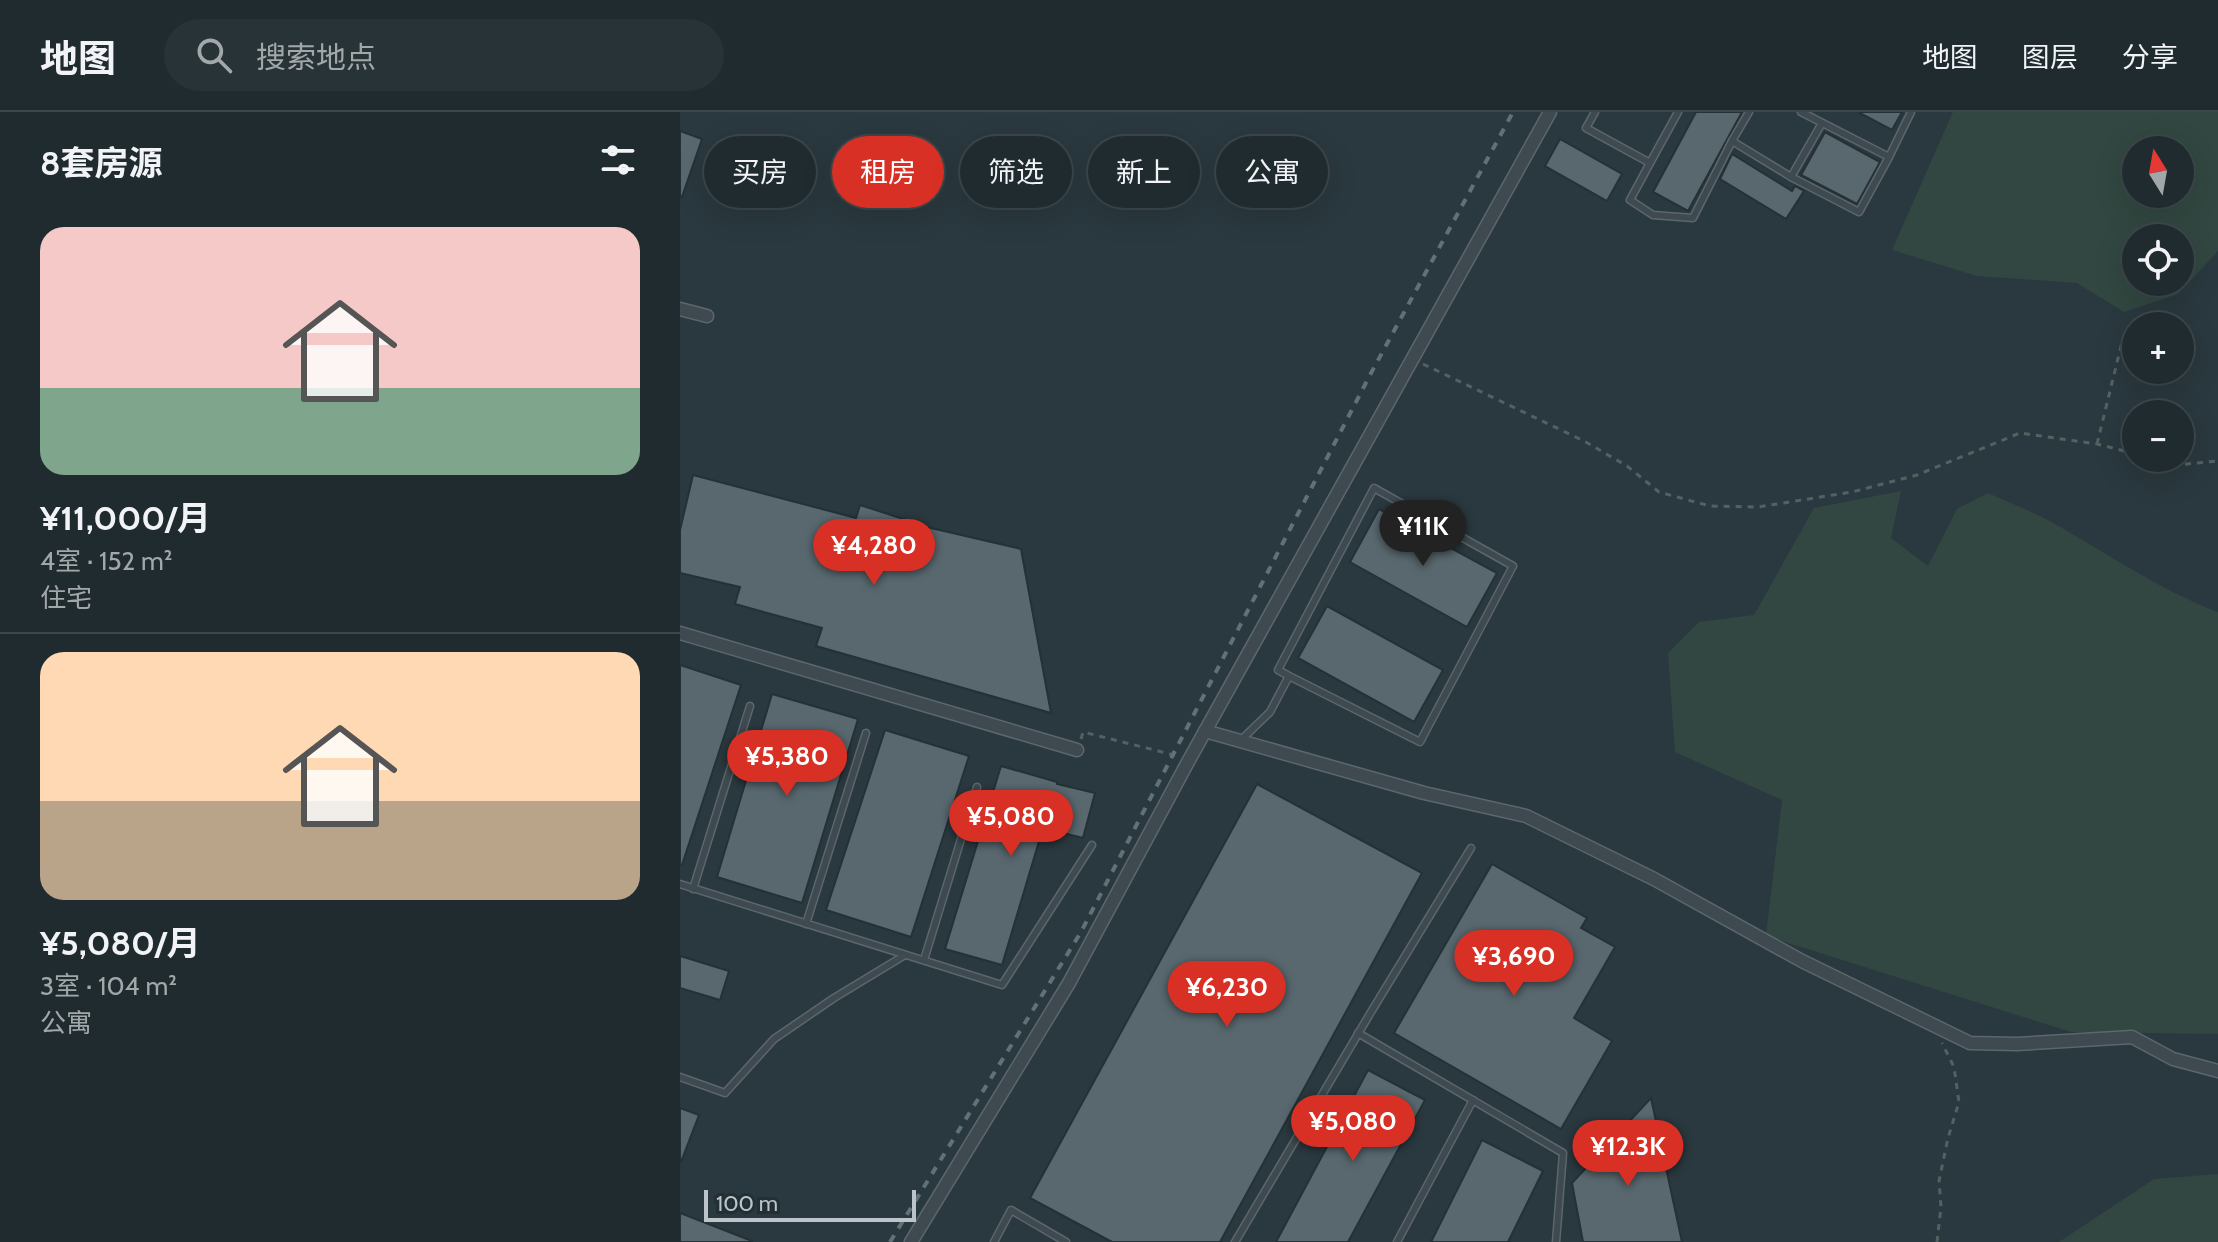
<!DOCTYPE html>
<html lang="zh">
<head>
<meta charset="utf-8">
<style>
	body { margin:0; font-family:Cabin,"Noto Sans SC",sans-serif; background:#283337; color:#f1f3f6; height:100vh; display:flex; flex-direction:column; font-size:30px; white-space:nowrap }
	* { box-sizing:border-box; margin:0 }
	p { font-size:26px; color:#a2a7aa }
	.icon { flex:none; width:44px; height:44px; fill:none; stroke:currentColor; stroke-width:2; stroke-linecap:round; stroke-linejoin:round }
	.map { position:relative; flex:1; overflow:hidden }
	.panel { display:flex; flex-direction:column; background:#202b2f; width:680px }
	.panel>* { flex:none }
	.top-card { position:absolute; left:24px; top:24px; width:760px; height:72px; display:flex; gap:16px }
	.needle { width:52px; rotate:349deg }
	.buttons { position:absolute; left:1442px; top:24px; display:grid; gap:16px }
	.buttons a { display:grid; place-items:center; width:72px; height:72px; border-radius:50%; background:#202b2f; box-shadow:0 8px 32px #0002,0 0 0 2px #3d474b; font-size:40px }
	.scale { position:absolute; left:24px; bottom:20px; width:212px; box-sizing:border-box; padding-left:8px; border:4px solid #bac4c9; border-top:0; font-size:22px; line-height:28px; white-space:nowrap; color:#bac4c9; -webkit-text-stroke:6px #222f34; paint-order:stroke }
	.price { position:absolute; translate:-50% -68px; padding:0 18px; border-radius:28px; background:#d93025; color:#fff; font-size:26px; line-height:52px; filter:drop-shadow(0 2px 4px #0008) }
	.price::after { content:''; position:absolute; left:50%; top:48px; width:24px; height:18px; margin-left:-12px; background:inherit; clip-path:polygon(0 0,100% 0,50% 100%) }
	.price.selected { background:#222; color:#fff }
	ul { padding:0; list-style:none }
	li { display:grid; align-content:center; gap:16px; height:424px; padding:0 40px }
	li+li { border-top:2px solid #3d474b }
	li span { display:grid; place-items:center; height:248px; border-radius:24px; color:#555 }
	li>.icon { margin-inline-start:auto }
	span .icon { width:144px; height:144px; fill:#fffc; stroke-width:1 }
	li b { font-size:34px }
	h2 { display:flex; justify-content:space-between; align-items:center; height:96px; padding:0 40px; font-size:34px }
	.tag { padding:0 28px; border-radius:36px; background:#202b2f; box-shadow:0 8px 32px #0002,0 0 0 2px #3d474b; font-size:28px; line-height:72px }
	.tag.selected { background:#d93025; color:#fff }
	header { display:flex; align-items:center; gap:48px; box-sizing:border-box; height:112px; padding:0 40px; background:#202b2f; border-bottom:2px solid #3d474b }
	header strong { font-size:38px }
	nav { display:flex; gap:44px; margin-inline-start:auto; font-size:28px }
	.search { width:560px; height:72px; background:#283337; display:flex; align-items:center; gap:20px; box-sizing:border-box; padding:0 28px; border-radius:44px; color:#a2a7aa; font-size:30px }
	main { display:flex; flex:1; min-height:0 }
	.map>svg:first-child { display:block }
</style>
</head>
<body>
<header>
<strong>地图</strong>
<div class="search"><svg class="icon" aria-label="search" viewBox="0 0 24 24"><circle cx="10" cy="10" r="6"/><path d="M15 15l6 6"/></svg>搜索地点</div>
<nav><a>地图</a><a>图层</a><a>分享</a></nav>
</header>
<main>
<section class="panel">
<h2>8套房源<svg class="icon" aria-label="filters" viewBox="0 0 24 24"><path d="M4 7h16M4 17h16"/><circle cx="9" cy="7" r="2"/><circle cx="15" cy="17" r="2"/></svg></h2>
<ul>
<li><span style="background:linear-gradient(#f6c9c9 65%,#7fa58c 0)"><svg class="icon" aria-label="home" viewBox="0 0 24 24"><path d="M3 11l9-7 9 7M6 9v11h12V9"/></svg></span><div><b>¥11,000/月</b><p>4室 · 152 m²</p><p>住宅</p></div></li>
<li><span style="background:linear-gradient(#ffd9b3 60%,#b9a48a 0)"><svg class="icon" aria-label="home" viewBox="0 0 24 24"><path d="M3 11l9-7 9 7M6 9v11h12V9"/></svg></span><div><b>¥5,080/月</b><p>3室 · 104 m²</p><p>公寓</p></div></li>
</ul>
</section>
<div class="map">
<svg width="1538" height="1130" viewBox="0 0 1538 1130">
	<rect width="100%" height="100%" fill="#2a393f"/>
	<g fill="#324741" fill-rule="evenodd">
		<path d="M1273,0h265v139l-40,43 -54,18 -47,-29 -100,-7 -85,-26zM1456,38h44v44h-44zM1456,126h44v44h-44z"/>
		<path d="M1221,379l-10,47 37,28 29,-57 31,-16c22,10 46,19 67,31 53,30 105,66 163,88v422l-147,-2 -305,-96 16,-136 -107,-48 -7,-99 31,-31 55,-7 60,-107z"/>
		<path d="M1538,1062v68h-159l95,-63z"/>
	</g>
	<g fill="#58686e" stroke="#243136" stroke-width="2">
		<path d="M1016,0h46l-54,99 -35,-19z"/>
		<path d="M1178,0h44l-10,18z"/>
		<path d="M0,19l22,8 -20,58 -2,-1z"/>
		<path d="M1145,20l55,30 -23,42 -56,-29z"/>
		<path d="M880,27l62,35 -15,27 -62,-35z"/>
		<path d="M1052,42l60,37 3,-5 9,5 -18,28 -66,-40z"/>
		<path d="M13,363l163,43 4,-13 71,23 90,21 30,164 -235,-67 6,-18 -87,-24 5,-17 -60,-14v-43z"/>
		<path d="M699,397l118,64 -30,54 -117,-65z"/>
		<path d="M647,494l116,64 -29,52 -116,-64z"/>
		<path d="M0,553l61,20 -59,180h-2z"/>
		<path d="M92,582l86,25 -56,184 -85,-26z"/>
		<path d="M205,618l84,26 -58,181 -85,-27z"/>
		<path d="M321,654l56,16v2l38,9 -12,45 -40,-10 -41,137 -57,-16z"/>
		<path d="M577,672l165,89 -202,369h-108l-82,-44z"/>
		<path d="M812,752l95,54 -6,10 34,19 -41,71 38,23 -51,88 -167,-96z"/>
		<path d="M0,844l49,15 -9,29 -40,-12z"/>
		<path d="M688,958l57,30 -77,142h-72z"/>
		<path d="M971,986l31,144h-99l-11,-59z"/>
		<path d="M0,996l19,7 -18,47h-1z"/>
		<path d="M802,1028l61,31 -35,71h-77z"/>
		<path d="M0,1101l72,28v1h-72z"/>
	</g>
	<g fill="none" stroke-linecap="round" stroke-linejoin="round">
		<g stroke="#5b676c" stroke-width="9">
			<g id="lane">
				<path d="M915,0l-9,16 64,35 28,-51"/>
				<path d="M1069,0l-17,29 59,36 31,-54"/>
				<path d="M1121,0l88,45 22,-45"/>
				<path d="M970,51l-20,37 23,15 40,3 39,-77"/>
				<path d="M1111,65l68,35 30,-55"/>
				<path d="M560,629l30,-29 19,-36 131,66 93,-176 -139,-78 -96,182 11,6"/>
				<path d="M0,772l322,101 90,-140"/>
				<path d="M13,777l57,-183"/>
				<path d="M126,812l60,-191"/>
				<path d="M244,848l53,-173"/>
				<path d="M678,921l205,120 -7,89"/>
				<path d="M0,965l45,16 49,-54 60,-41 71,-43"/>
				<path d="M314,1130l17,-32 55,32"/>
				<path d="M555,1130l136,-230 100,-164"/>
				<path d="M717,1130l76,-142"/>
			</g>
		</g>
		<g stroke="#5b676c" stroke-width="15">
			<g id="street">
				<path d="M0,197l27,7"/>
				<path d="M0,521l397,117"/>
				<path d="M525,619l219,62 102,23 128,63 148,82 168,82 47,1 115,-7 41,22 45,12"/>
				<path d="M231,1130l158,-259 120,-223 361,-648"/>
			</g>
		</g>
		<g stroke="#516360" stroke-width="3" stroke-dasharray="6 6" stroke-linecap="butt">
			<path d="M743,252l161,77 43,25 32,26 51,14 48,1 94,-15 65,-17 103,-42 77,11 39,10"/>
			<path d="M1417,332l26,-106"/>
			<path d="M1470,346l26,7 42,-4"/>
			<path d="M401,627l2,-7 95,24"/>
			<path d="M1257,1130l4,-35 -2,-26 9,-43 11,-36 -5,-35 -12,-24"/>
		</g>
		<use href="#lane" stroke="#3e4a4f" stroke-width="6"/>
		<use href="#street" stroke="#3e4a4f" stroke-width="12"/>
		<path stroke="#627177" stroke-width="4" stroke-dasharray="8 8" stroke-linecap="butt" d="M210,1130l191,-310 289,-557 143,-263"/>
	</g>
</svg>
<div class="buttons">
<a><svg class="needle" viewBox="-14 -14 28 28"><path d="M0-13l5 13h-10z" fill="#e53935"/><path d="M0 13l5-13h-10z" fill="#a2a7aa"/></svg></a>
<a><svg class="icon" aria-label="locate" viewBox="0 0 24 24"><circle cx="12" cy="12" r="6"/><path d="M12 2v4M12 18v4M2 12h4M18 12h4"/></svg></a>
<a>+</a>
<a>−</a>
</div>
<div class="scale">100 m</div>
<b class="price selected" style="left:743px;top:456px">¥11K</b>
<b class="price" style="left:194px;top:475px">¥4,280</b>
<b class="price" style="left:107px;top:686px">¥5,380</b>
<b class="price" style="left:331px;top:746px">¥5,080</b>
<b class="price" style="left:834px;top:886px">¥3,690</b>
<b class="price" style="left:547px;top:917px">¥6,230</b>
<b class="price" style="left:673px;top:1051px">¥5,080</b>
<b class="price" style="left:948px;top:1076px">¥12.3K</b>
<div class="top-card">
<a class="tag">买房</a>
<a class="tag selected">租房</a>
<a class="tag">筛选</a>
<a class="tag">新上</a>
<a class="tag">公寓</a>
</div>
</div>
</main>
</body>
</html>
